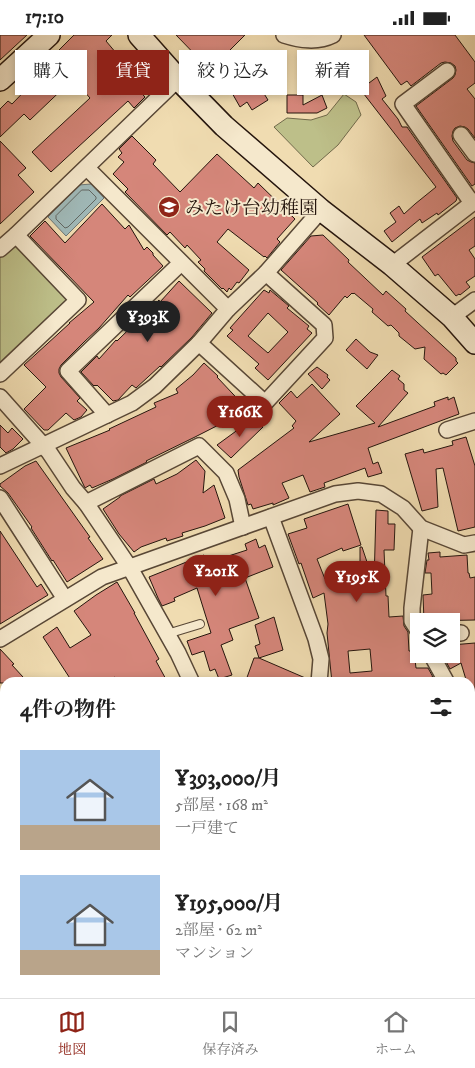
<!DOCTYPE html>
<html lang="ja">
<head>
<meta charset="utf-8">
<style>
	body { margin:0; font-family:"IM FELL DW Pica","Noto Serif JP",serif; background:#f2f2f2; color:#222; height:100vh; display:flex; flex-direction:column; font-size:19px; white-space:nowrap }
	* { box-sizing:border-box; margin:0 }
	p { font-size:16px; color:#767676 }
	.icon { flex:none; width:28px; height:28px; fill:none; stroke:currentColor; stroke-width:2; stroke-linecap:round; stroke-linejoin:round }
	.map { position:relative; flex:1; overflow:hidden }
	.sheet { position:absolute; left:0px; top:642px; width:475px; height:321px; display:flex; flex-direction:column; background:#fff; border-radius:15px 15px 0 0; box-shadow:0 2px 8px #0003 }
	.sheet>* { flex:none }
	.top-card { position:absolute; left:15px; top:15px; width:445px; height:45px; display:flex; gap:10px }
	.fabs { position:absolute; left:410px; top:578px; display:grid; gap:10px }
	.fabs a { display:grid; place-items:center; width:50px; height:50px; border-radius:0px; background:#fff; box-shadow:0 2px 8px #0003; font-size:25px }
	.price { position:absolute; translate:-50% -42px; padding:0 11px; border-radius:18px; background:#8f2418; color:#fff; font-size:16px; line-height:32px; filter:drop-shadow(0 1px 2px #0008) }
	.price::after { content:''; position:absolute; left:50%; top:30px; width:15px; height:11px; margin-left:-8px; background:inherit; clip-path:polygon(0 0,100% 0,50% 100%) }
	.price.current { background:#222; color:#fff }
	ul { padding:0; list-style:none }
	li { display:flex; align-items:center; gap:15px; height:125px; padding:0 20px }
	li span { display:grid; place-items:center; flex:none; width:140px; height:100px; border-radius:0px; color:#555 }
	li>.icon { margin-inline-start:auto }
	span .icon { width:60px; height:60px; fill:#fffc; stroke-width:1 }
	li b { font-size:21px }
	h2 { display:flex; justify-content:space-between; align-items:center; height:60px; padding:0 20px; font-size:21px }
	.tag { padding:0 18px; border-radius:0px; background:#fff; box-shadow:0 2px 8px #0003; font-size:18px; line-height:45px }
	.tag.current { background:#8f2418; color:#fff }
	.status { display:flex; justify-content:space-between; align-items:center; height:35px; padding:0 25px; background:#fff; direction:ltr }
	.status svg { height:14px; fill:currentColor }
	.dock { display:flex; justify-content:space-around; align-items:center; height:70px; border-top:1px solid #e0e0e0; background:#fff; font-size:14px; color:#767676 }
	.dock a { display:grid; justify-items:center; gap:2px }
	.dock .current { color:#8f2418 }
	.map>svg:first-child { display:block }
</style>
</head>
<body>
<div class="status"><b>17:10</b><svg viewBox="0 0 49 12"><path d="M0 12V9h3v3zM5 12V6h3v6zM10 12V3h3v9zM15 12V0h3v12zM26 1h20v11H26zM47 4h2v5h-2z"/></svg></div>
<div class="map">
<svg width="475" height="963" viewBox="0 0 475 963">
	<rect width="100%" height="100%" fill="#f0dcb1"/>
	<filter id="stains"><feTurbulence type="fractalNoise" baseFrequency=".004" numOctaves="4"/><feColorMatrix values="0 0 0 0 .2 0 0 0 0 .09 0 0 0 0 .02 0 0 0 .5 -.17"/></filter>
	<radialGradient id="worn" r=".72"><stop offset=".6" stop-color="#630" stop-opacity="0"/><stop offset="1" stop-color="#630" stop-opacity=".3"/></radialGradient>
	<g fill="#bdbf89" stroke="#716a4b">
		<path d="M344,59l12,8 5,13 -23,30 -25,22 -39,-40 13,-9 24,2 16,-5z"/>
		<path d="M19,204l56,58 -75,72v-112z"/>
		<path d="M196,959h120l3,4h-127l-1,-1z"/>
	</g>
	<path fill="#a0b9b8" stroke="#6f7774" d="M91,149l13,14 -38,38 -18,-19 31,-32z"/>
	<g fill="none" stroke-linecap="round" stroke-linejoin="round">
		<path stroke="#626762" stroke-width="1" d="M82,155h7l7,7v2l-28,28 -3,1 -9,-9v-3z"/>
	</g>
	<g fill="#d5867a" stroke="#25150d" fill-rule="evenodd">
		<path d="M0,0h27l-27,25z"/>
		<path d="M74,0h38l-6,6 16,19h2l5,7 -1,2 9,9 -5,5 13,14 -11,11 -6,-7 -77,71 -19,-20 58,-54 -17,-19 -43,41 -6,-6 -24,23v-28l8,-8 4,3 29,-30 2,2 20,-20 -5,-5z"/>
		<path d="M176,0h69l-16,16 13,23 5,-3 2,4 2,-2 17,27 -16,10 -5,-8 -7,5 -25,-44 -6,6z"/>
		<path d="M364,0h91l20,27v21l-8,6 8,10v39l-7,-9 -3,-2 -5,-1 -5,2 -2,3 -1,5 1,5 14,19 4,2 4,1v21l-3,2 -56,-80 37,-28 2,-3 1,-5 -1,-4 -4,-3 -6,-1 -4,1 -30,23 -4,-5 -6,4z"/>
		<path d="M337,37l2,19 -13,2 -1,-19z"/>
		<path d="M377,42l9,19 -4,3 16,20 4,8h5l50,71 -1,3 -18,14 -1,-2 -15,10 -2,-4 -28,23 -8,-11 12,-9 -6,-9 9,-7 5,8 11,-10 21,-17 -76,-98 2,-1 -2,-2 8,-5 1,2z"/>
		<path d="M287,60h16v10l19,-10 5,13 -10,5h-30z"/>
		<path d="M132,101l24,24 -3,4 27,28 37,-38 37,34 4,-5 37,36 -18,20 3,3 -13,16 -2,-2 -1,1 -36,-28 -11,13 32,28 -10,13 -2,-1 -6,8 -2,-2 -2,4 -4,-4 -1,1 -18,-18 1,-2 -7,-7 3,-2 -14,-15 -2,3 -15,-16 -3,3 -42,-43 3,-3 -15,-15 11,-12 -6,-5 4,-4 -3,-4z"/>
		<path d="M0,106l26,27 -8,7 16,17 -34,32z"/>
		<path d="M102,169l23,25 4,-4 15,25 3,-3 6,6v2l10,11 -33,31 -2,-2 -29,33 -15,14 -23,23 -2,4v4l2,4 19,21 -3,3 10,9 -6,7 -7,3 -8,-7 -18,17h-4l-20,-21 22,-22 -22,-22 46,-42h-1l25,-21 -64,-66 15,-15 20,22z"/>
		<path d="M475,182v29l-6,4 6,9v17l-9,6 4,5 -10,8 -1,-1 -3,2 -18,-22 -3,2 -13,-19z"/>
		<path d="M323,200l26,25 -1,2 35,33 3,-4 20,18 -1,2 51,47v3l2,2 -12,12 -3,-2 -2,1 -17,-15 1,-12 -10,2 -16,-13v-3l-8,-8 -3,1 -16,-14 1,-3 -19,-16 -1,1 -1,-1 -5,5 -2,-2 -16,19 -12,-11 1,-1 -37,-33 30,-34z"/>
		<path d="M179,246l33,32 -20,24 -31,30 -1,-1 -24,22 -4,-3 -14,15 -5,1 -16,-16 -1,1 -1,-1 -1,1 -13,-14 16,-16 2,3 17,-19 1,1 42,-41 1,2z"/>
		<path d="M264,255l5,3 1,-3 19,16 -2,2 22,18 -2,3 5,4 -44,47 -13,-12 4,-4 -32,-28 6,-6 -3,-2zM268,278l20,19 -20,21 -20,-17z"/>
		<path d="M356,304l14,13 8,3 -11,14 -21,-19z"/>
		<path d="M204,328l14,13 -1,1 31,33 -53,27 -49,24 1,1 -34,17 -21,9 -2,-3 -5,3 -19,-40 44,-18 -1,-1 47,-22 -2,-4 24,-10 -2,-4 17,-14z"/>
		<path d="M317,332l11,8 -1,2 3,3 -8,9 -14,-15z"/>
		<path d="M392,335l8,6 -2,3 6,5v6l4,3 -30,34 57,-21 -1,-4 14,-5v3l6,-3 5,17 -91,34 5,16 5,-2 4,11 -14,4 -3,-9 -41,15 1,4 -15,5 -7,-17 -21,8 7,15 -16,7v-2l-20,6 -2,-5 -3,1 -9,-28 -1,-7 56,-42 -2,-2 4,-5 -17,-18 12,-12 6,7 15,-14 28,30 -31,28 66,-19 -19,-17z"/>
		<path d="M254,383l9,9 -32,31 -14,-13z"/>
		<path d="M0,390l8,8 4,-5 11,11 -10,10 -7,4 -6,-6z"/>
		<path d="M466,402l9,29v61l-17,4 -15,-63 -7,1 2,38 -16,4 -17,-57 18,-5 1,4 29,-8 -1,-4z"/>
		<path d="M196,425l9,11 -2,22 11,-8 11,33 -20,8 -23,7 1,3 -16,5 -1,-3 -25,9 -7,5 -15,-18 -16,-25 17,-12v-1l34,-17 2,5 21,-10z"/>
		<path d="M36,426l44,62 10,14 -2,1 15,21 -36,23 -14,-22 -1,1 -21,-33 1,-1 -24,-34 -8,-7v-2l25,-18z"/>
		<path d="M348,469l13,41 -18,6 -1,-3 -25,11 8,20 35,-6v-26h2l12,36 2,-73 12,1v13h7l-1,26h-10l2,46h2l1,21 14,-1 1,10 4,6 1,19h5l2,17h12l5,9 -15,3 -28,3h-58l-5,-50 1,-9 -4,-31 -11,5 -12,-35 -2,1 -11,-30 19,-6 -3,-9zM370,614l2,22 -22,2 -2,-22z"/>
		<path d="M0,496l37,56 4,-3 7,11 -48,29z"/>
		<path d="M256,504l3,9 6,-3 8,22 -28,11 14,40 -30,11 4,11 -12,5 11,30 -13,4 -4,-10 -5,2 -6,-20 -12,4 -5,-14 24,-8 -14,-45 -23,10 1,3 -13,5 -4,-8 -9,-21 55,-22 2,5 6,-2 1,3 34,-11 -2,-6z"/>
		<path d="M440,517v5l27,-2 1,18h1l1,5 5,-1v43l-51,1 -1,-26 9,-1 -1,-21h-6l2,-13h2l-1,-7z"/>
		<path d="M117,547l18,31h-1l25,46 -3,2 12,22h-50l-3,-6 -10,6h-32l-30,-46 14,-10 13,21 21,-13 -17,-24 22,-16z"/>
		<path d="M274,582l9,33 -24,8 -4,-12 5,-2 -5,-19z"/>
		<path d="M475,608v56l-3,1 -2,-8v-9h-3l-6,-20 -11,6 -8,-15h9v-9z"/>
		<path d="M0,614l14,15 -2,1 11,12 -6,6h-17z"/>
		<path d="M254,623h5l51,22v3h-65z"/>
	</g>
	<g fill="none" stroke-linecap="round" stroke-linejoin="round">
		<g stroke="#584736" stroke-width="10">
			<path id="lane" d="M167,599l33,-10"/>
		</g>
		<g stroke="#584736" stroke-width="18">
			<g id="street">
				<path d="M284,0c16,5 33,8 49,0"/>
				<path d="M447,36l-44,33 69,99"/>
				<path d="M461,100l14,19"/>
				<path d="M87,133l141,141"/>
				<path d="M0,214l16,-14 162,-156"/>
				<path d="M392,230l83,-64"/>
				<path d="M452,282l23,-17"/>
				<path d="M199,308l66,60 60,-65 -1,-13 -58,-52"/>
				<path d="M0,339l78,-74 -62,-65"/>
				<path d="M0,362l49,55 24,36 13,15 44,65 48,85 14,30"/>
				<path d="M107,380l-39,-44 113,-108"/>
				<path d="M447,395l28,-9"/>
				<path d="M0,431l132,-63 23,-17 44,-43 29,-34 38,-36 55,-63"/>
				<path d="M0,463l65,101"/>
				<path d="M86,468l113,-57 27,27 11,26 6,28"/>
				<path d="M271,482l45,122 5,20 -2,24"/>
				<path d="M419,597l-7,-11v-13l9,-80"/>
				<path d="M451,598h10"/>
				<path d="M0,604l102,-62 233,-83 23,-3 23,3 22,14 18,20 43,17 11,-2"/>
				<path d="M431,619l16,29"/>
				<path d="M470,688l5,9"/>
				<path d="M0,775l5,-5"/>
				<path d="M0,815l5,5"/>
				<path d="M470,929l5,2"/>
				<path d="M324,959l3,4"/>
				<path d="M23,963l5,-4"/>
				<path d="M172,963l5,-4"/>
			</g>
		</g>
		<g stroke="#25150d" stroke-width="24">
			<g id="secondary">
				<path d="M139,0l39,44 46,47 97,84 71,55 60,52 23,26"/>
				<path d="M0,45l49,-45"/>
			</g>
		</g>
		<use href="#lane" stroke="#f5e8cc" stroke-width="8"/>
		<use href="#street" stroke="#f5e8cc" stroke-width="15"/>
		<use href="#secondary" stroke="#f5e8cc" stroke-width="21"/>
	</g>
	<defs>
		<g id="school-disc" transform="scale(1.125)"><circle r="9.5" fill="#8f2418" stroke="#f5e8cc"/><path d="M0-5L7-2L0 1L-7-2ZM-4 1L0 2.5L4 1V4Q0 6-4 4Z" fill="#fff"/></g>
	</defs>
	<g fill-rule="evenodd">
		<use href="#school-disc" x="169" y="172"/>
	</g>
	<g text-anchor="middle" stroke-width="4" stroke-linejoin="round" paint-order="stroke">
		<g font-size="19" fill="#25150d" stroke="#f5e8cc" text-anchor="start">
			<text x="185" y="179">みたけ台幼稚園</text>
		</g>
	</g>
	<rect width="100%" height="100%" filter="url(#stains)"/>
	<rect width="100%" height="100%" fill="url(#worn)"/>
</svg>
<div class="fabs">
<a><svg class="icon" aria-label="layers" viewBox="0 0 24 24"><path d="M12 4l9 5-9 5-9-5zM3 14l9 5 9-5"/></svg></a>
</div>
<b class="price current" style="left:148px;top:308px">¥393K</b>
<b class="price" style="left:240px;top:403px">¥166K</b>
<b class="price" style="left:216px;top:562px">¥201K</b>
<b class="price" style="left:357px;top:568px">¥195K</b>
<div class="top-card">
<a class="tag">購入</a>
<a class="tag current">賃貸</a>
<a class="tag">絞り込み</a>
<a class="tag">新着</a>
</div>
<section class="sheet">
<h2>4件の物件<svg class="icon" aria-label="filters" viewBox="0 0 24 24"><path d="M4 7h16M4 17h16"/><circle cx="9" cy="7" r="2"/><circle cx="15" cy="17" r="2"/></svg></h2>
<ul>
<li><span style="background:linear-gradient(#a9c7e8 75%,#b9a48a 0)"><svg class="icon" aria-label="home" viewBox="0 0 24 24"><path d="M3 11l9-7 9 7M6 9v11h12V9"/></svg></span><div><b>¥393,000/月</b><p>5部屋 · 168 m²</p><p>一戸建て</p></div></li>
<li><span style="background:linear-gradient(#a9c7e8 75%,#b9a48a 0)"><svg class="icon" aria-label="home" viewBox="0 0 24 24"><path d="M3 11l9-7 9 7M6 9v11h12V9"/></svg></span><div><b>¥195,000/月</b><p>2部屋 · 62 m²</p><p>マンション</p></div></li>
</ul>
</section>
</div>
<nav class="dock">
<a class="current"><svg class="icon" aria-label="map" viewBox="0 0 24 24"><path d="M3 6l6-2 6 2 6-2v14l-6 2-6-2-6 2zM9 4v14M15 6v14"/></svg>地図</a>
<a><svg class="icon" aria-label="saved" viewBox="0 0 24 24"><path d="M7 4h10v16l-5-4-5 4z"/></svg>保存済み</a>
<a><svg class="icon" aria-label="home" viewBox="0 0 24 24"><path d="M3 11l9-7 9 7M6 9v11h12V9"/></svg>ホーム</a>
</nav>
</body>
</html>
